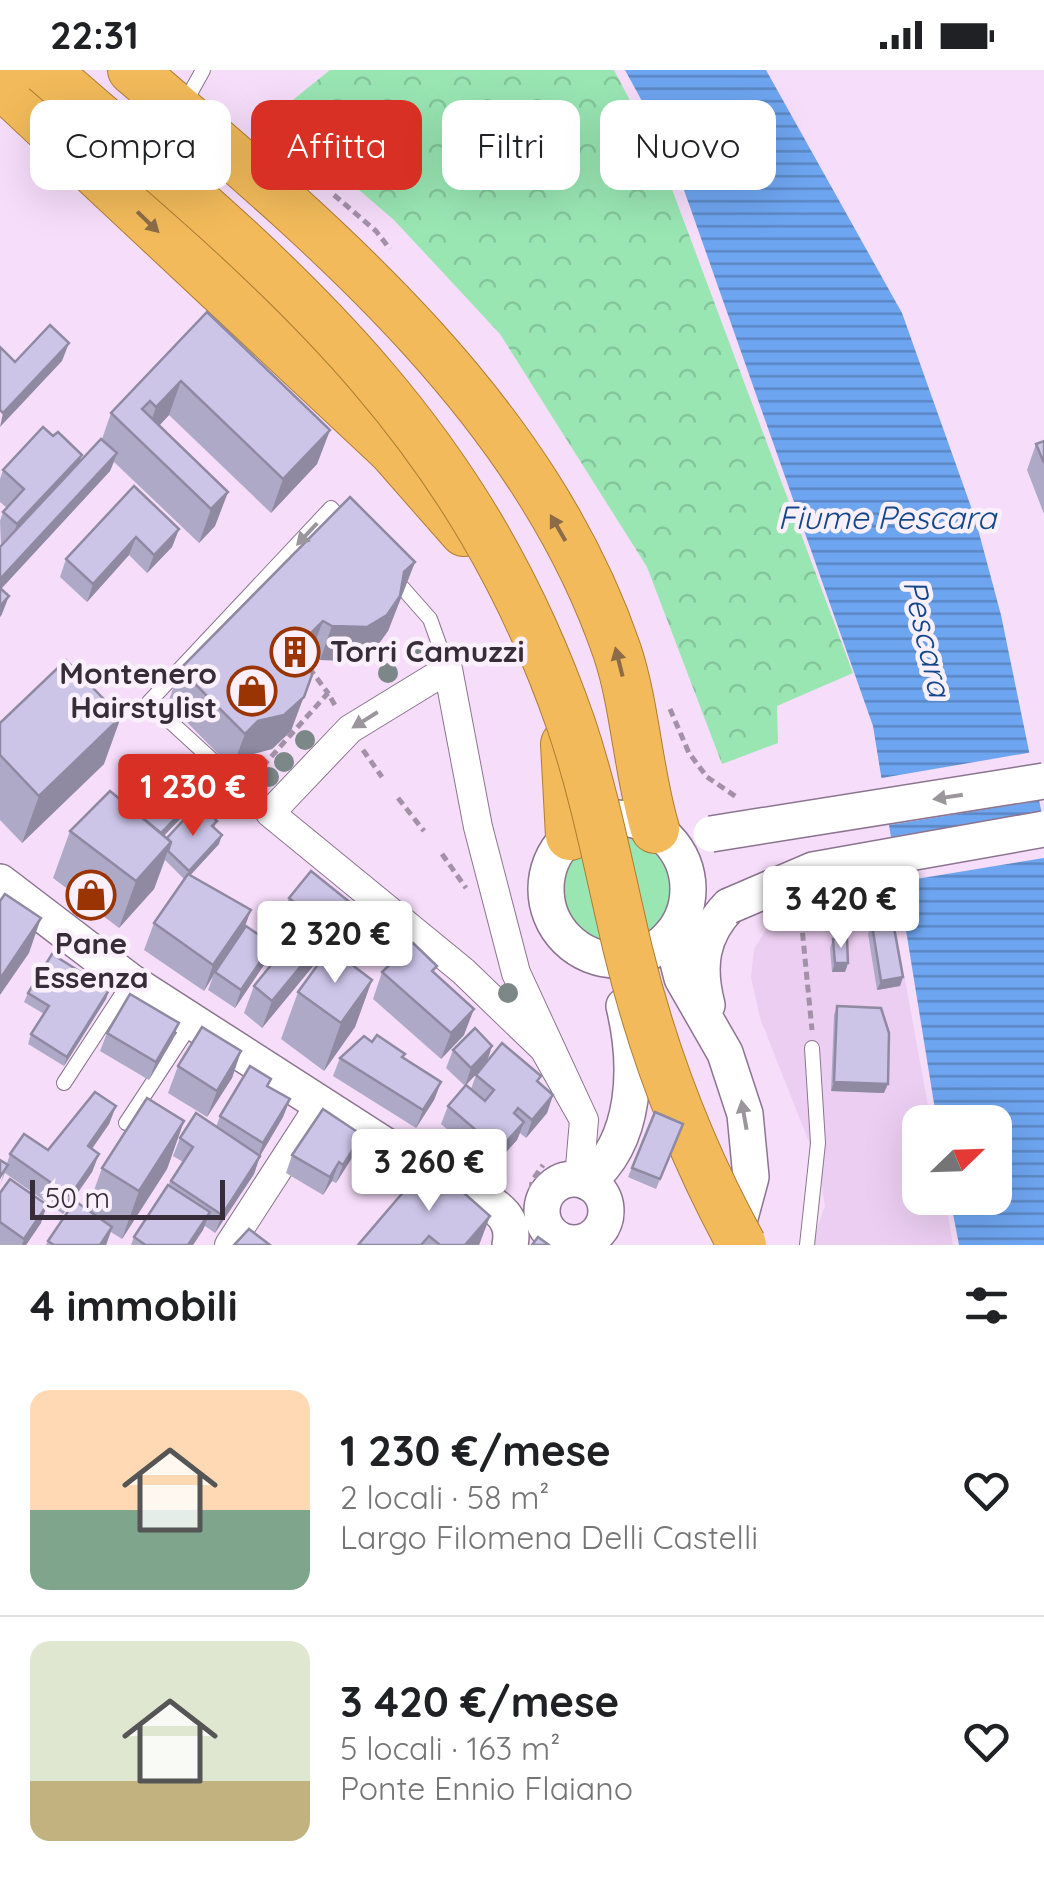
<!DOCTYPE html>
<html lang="it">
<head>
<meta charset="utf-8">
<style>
	body { margin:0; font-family:Quicksand,sans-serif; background:#f2f2f2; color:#202124; height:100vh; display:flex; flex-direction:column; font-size:38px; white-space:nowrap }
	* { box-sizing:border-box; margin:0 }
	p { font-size:32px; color:#757577 }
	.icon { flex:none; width:55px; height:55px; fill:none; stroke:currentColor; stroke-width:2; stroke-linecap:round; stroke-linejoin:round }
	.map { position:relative; height:1175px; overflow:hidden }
	.sheet { display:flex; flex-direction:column; background:#fff; flex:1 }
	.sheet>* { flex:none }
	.guide { position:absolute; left:30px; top:30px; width:985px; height:90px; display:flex; gap:20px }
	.needle { width:65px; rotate:67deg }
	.fabs { position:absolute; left:902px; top:1035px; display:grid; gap:20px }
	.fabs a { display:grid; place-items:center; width:110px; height:110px; border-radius:20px; background:#fff; box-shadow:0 10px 40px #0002; font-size:50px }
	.scale { position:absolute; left:30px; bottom:25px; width:195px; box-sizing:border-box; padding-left:10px; border:5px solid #362d38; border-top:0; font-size:28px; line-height:35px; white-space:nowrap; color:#362d38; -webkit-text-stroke:8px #faf0fc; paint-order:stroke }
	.price { position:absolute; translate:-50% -85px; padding:0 22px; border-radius:10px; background:#fff; color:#222; font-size:32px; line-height:65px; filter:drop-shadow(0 2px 5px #0008) }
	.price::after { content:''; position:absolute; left:50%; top:60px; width:30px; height:22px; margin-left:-15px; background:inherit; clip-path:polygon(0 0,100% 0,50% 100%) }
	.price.selected { background:#d93025; color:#fff }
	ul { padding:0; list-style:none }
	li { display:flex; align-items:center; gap:30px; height:250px; padding:0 30px }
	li+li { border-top:2px solid #e0e0e0 }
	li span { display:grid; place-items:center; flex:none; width:280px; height:200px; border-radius:20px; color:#555 }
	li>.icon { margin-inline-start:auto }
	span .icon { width:120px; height:120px; fill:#fffc; stroke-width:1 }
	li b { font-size:42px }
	h2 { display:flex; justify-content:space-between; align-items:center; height:120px; padding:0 30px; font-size:42px }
	.chip { padding:0 35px; border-radius:20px; background:#fff; box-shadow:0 10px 40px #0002; font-size:35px; line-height:90px }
	.chip.selected { background:#d93025; color:#fff }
	.status { display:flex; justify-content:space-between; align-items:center; height:70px; padding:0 50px; background:#fff; direction:ltr }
	.status svg { height:28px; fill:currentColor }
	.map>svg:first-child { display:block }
</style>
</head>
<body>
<div class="status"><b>22:31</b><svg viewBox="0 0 49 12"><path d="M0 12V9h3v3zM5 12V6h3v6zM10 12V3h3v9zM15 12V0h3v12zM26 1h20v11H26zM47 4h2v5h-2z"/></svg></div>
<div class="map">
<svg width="1044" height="1175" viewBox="0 0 1044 1175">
	<defs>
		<pattern id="park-crowns" width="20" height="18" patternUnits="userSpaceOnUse" patternTransform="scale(2.5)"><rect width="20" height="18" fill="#99e6b3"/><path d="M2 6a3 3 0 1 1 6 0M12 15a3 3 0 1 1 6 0" fill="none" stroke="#84c69b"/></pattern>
		<pattern id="water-rules" width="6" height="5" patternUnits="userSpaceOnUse" patternTransform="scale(2.5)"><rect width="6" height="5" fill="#6ea5f0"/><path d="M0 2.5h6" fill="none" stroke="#5b87c3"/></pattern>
	</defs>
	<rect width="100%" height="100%" fill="#f6ddfa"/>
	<path fill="#eccef2" d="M888,816l43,236h-11v76h25l8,47h-142l14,-39 -7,-41 -58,-147 -9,-41 3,-28 15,-24 18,-16z"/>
	<circle fill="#99e6b3" cx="618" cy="818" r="55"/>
	<path fill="url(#park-crowns)" d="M330,0h284l47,90 192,513 -76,33 1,37 -56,21 -75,-197 -147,-233 -106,-114 -121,-104z"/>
	<path fill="url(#water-rules)" d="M625,0h141l136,243 73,205 26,97 43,209v421h-85l-9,-47h45v-76h-58l-64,-396 -201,-570z"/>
	<g fill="#f6ddfa">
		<path d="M1033,682l11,48 -161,26 -7,-47z"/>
		<path d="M1044,741v47l-152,25 -7,-44z"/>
	</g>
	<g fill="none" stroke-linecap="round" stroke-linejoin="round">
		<g stroke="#8a748e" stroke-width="16">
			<g id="service">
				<path d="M183,36l20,-36"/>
				<path d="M393,507l37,42 18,50"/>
				<path d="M270,743l-121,-111 182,-194 14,16"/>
				<path d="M64,1013l66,-101"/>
				<path d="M126,1053l67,-102"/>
				<path d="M807,1175l11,-102 -6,-95"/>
			</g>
		</g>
		<g stroke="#8a748e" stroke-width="30">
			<g id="minor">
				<path d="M579,1109l5,-59 -68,-147 -38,-146 -30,-158 -98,60 -80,84 193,158 81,78 40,71"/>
				<path d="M229,1175l92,-142"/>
			</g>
		</g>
		<g stroke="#8a748e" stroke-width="38">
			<g id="tertiary">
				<circle cx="617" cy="819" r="71"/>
				<path d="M0,812l131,100 314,202c28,12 73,21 65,61"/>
				<path d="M671,865l11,43 43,75 20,61 6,63 -18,67"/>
				<path d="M707,935c-10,-39 -6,-70 22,-99"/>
				<circle cx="574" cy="1141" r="32"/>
				<path d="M587,1112c51,-41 51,-118 37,-176"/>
			</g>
		</g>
		<g stroke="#ae7d33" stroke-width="50">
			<g id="trunk">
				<path d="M132,0c190,162 401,336 485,581 18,53 21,121 38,178"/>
				<path d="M0,13l392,367 72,82"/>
				<path d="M565,674l5,92"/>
			</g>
		</g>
		<g stroke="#a391a7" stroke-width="5" stroke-dasharray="8 5" stroke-linecap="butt">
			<path d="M334,125l42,36 14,18"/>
			<path d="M309,598l19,25"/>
			<path d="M670,639l19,44 18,24"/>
			<path d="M363,680l19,27"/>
			<path d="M254,706l74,-83 9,16"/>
			<path d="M398,728l26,33"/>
			<path d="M442,784l24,34"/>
			<path d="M800,837l12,123"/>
			<path d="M530,1133l2,-22 11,-16"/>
		</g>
		<use href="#service" stroke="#fff" stroke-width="14"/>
		<use href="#minor" stroke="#fff" stroke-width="28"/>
		<use href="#tertiary" stroke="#fff" stroke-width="35"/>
		<use href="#trunk" stroke="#f2ba5a" stroke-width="48"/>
		<g stroke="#8a748e" stroke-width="38" stroke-linecap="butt">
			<g id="tertiary-bridge">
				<path d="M711,764l333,-53"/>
				<path d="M729,836l84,-36 231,-41"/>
			</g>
		</g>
		<g stroke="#ae7d33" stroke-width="50" stroke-linecap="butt">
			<path id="trunk-bridge" d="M45,0c234,202 420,349 526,654 25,74 39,151 57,226 25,103 63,202 114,295"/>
		</g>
		<path stroke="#a391a7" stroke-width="5" stroke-dasharray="8 5" stroke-linecap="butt" d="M707,707l31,21"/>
		<use href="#tertiary-bridge" stroke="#fff" stroke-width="35"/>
		<use href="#trunk-bridge" stroke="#f2ba5a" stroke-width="48"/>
	</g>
	<g fill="#7c8787">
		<circle cx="423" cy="583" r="10"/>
		<circle cx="388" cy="603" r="10"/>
		<circle cx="305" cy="670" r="10"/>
		<circle cx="284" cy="692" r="10"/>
		<circle cx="269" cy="707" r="10"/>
		<circle cx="508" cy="923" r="10"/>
	</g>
	<g fill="#afa9c8">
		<path d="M207,242l123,118 -13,34 -46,49 -102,-98 -10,11 69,66 -13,34 -16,17 -85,-81 -4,9 -109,118 1,25 -2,3v-70l1,-1 -1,-25 3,-9 4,-4 -7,-6v-23l3,-9 76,-8 23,-23 9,-26z"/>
		<path d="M1044,371v73l-17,-44 9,-26z"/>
		<path d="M134,416l45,43 -7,18 -25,26 -18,-18 -42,47 -27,-25 6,-18z"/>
		<path d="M415,492l-27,69 -13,18 -20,12 -35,-1 -10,-5 -2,2 -17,74 -19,18 -27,7 -13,12 -64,-65 12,-34z"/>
		<path d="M0,653l104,41 -82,79 -22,-23z"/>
		<path d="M121,730l63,9 -3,9 -17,18 3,2 30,-20 20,3 -3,7 5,16 -29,31 54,54 22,33 -31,46 -27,-18 5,-13 -9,14 -60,-41 10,-27 30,-44 -19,-19 -11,29 -35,39 -66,-50 17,-47z"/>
		<path d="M289,828l63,6 -10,27 -80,97 -18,-15 10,-27 40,-49 -15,-13z"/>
		<path d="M872,855l31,52 -3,9 -23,4 -9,-56z"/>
		<path d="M833,869l15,24 -3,9h-13l-2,-24z"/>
		<path d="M382,902l52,1 30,62 -23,24 -68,-60z"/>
		<path d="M372,910l-17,47 -31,44 -43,-32 17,-47z"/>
		<path d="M109,920l-3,9 -42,67 -36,-22 3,-10 13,-20 -20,-12 4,-9z"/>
		<path d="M837,936l47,87 -53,-2 3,-76z"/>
		<path d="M179,953l-7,18 -23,39 -49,-29 7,-18z"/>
		<path d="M372,972l32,16 37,24 -7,18 -18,28 -83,-52 7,-18z"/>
		<path d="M492,976l-5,16 52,20 14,13 -6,18 -21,25 -6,-5 -3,7 -25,28 -51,-44 7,-18 23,-17 5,-14 4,-5 -15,16 -19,-18 7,-18z"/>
		<path d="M241,981l-9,27 -25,39 -39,-24 10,-27z"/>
		<path d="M271,1009l-3,8 22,12 -7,18 -23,39 -6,18 -39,59 -10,-7 -12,19h-62l3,-8 49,-75 -10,-6 7,-18 36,-11 4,-11z"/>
		<path d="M116,1036l-7,18 -17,25 7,5 -7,18 -29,42 -58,-41 -5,12 10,-31 38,-4z"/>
		<path d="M655,1042l28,12 -27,65 -28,-12z"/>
		<path d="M184,1051l-17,48 -45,70 -11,-7 -5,13h-60l2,-4 39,-31 15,-42z"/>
		<path d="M362,1065l-7,18 -19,30 -4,-2 -9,14 -37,-22 6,-18z"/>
		<path d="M0,1123l41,30 -15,22h-26z"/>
		<path d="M490,1146l-11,29h-121z"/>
	</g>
	<g fill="#8f8aa2">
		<path d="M69,273l-7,18 -62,66 3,-14z"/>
		<path d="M181,311l-12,34 -25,27 12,-35z"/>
		<path d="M330,360l-13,34 -46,49 12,-34z"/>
		<path d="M117,383l-7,18 -110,119v-11z"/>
		<path d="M82,385l-10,26 -65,70 10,-27z"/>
		<path d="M228,422l-13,34 -16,17 12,-34z"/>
		<path d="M179,459l-7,18 -25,26 7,-18z"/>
		<path d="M136,467l-7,18 -42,47 6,-18z"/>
		<path d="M415,492l-27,69 -13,18 -20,12 -35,-1 12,-34 72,-54z"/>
		<path d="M9,526l-7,18 -2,3v-11z"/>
		<path d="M323,551l-13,34 -19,19 13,-34z"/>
		<path d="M312,605l-21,56 -19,18 -27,7 -13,12 13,-34z"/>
		<path d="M121,647l-17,47 -82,79 17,-47z"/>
		<path d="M184,739l-3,9 -30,31 3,-9z"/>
		<path d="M222,765l-3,9 -33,36 3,-9z"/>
		<path d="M171,772l-17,47 -35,39 17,-47z"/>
		<path d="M352,834l-10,27 -80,97 10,-27z"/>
		<path d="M251,840l-10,27 -26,35 -11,19 9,-26z"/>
		<path d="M41,848l-12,35 -29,42v-16z"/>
		<path d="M272,874l-6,18 -31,46 6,-18z"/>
		<path d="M835,893h13l-3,9h-13z"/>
		<path d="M903,907l-3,9 -23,4 4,-9z"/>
		<path d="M372,910l-17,47 -31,44 17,-48z"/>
		<path d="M109,920l-3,9 -42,67 3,-9z"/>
		<path d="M474,939l-10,26 -23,24 10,-26z"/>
		<path d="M179,953l-7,18 -23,39 7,-18z"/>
		<path d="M492,976l-6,18 -21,22 6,-18z"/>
		<path d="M241,981l-9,27 -25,39 10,-26z"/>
		<path d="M441,1012l-7,18 -18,28 7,-18z"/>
		<path d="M834,1012l54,2 -4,9 -53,-2z"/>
		<path d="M553,1025l-6,18 -21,25 6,-18z"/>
		<path d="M290,1029l-7,18 -26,44 6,-18z"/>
		<path d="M116,1036l-7,18 -28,40 7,-18z"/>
		<path d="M184,1051l-17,48 -45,70 17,-48z"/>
		<path d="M524,1052l-7,18 -25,28 7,-18z"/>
		<path d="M362,1065l-7,18 -19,30 7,-18z"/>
		<path d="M99,1084l-7,18 -29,42 7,-18z"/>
		<path d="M260,1086l-6,18 -39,59 7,-18z"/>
		<path d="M339,1092l-7,19 -9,14 7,-18z"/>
		<path d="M47,1135l-6,18 -15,22h-4l2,-6z"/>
		<path d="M210,1142l-7,18 -10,15h-5z"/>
		<path d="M490,1146l-11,29h-14z"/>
		<path d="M112,1157l-6,18h-6z"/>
	</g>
	<g fill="#ccc5e8" stroke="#8f8aa2" stroke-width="2.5">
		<path d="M207,242l123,118 -47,49 -102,-98 -25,26 -6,-6 -8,8 86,83 -17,17 -100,-96z"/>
		<path d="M50,255l19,18 -66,70 -3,-3v-63l15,15z"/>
		<path d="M43,357l10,9 5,-4 24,23 -65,69 -14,-12 21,-23 -21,-19z"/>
		<path d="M101,369l16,14 -117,126v-32z"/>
		<path d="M1044,371v22l-8,-19z"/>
		<path d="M134,416l45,43 -25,26 -18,-18 -43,47 -27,-25z"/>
		<path d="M350,427l65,65 -11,10 -4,24 -13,19 -20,12 -35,-1 -9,-5 -19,19 8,35 -8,22 -20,18 -26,6 -13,13 -65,-65z"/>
		<path d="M0,518l9,8 -9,10z"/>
		<path d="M66,590l55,57 -82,79 -39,-41v-32z"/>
		<path d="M147,703l37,36 -23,24 -40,-33z"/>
		<path d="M110,721l61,51 -35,39 -66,-50z"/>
		<path d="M204,739l13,12 -5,5 10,9 -33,36 -21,-20 3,-9 -4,-4 24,-26 6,6z"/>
		<path d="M311,801l41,33 -80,97 -18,-15 57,-70 -22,-18z"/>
		<path d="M188,804l63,36 -38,55 -59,-42z"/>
		<path d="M5,824l36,24 -41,61v-78z"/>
		<path d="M893,852l10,55 -22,4 -9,-56z"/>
		<path d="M246,856l26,18 -31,46 -26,-18z"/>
		<path d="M833,869h14l1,24h-13z"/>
		<path d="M413,873l24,23 -5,5 42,38 -23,24 -69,-61z"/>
		<path d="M330,878l42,32 -31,43 -43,-31z"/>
		<path d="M52,884l57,36 -42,67 -36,-23 18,-28 -21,-13z"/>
		<path d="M130,924l49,29 -23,39 -49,-29z"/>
		<path d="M837,936l44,2 8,25 -1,51 -54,-2z"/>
		<path d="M202,957l39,24 -24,40 -39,-25z"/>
		<path d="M475,958l17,18 -21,22 -18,-18z"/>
		<path d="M377,965l28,19 -3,3 39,25 -18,28 -83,-52 24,-22 8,6z"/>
		<path d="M502,973l39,33 -4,5 16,14 -21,25 -14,-12 -4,5 10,9 -25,28 -51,-44 18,-21 19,16 9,-11 -18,-15z"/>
		<path d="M250,996l21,13 -4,7 23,13 -27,44 -43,-27z"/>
		<path d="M95,1022l21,14 -28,40 11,8 -29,42 -60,-42 14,-20 24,16z"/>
		<path d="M147,1028l37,23 -45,70 -37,-23z"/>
		<path d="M323,1039l39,26 -19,30 -4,-3 -9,15 -38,-22z"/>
		<path d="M655,1042l28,12 -23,55 -28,-11z"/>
		<path d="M196,1043l64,43 -38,59 -51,-34 22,-34 -13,-9z"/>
		<path d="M0,1090l8,5 -8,12z"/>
		<path d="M429,1092l61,54 -25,29h-25l-11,-9 -8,9h-63z"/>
		<path d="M10,1109l37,26 -23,34 -24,-17v-29z"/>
		<path d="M168,1115l42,27 -22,33h-45l1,-1 -10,-7z"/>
		<path d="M75,1131l37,26 -12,18h-46l-6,-4z"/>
		<path d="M249,1159l21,16h-36z"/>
		<path d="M538,1167l11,8h-17z"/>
	</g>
	<defs><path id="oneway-solid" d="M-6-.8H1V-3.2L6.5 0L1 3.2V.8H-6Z" transform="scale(2.5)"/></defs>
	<g fill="#8b6c47">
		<use href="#oneway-solid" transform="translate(148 152) rotate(44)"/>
		<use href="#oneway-solid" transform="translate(558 458) rotate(-120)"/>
		<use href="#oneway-solid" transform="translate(619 592) rotate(-104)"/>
	</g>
	<g fill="#9a969c">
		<use href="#oneway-solid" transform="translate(307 464) rotate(133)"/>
		<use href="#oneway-solid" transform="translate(365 650) rotate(148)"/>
		<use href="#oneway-solid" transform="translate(948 727) rotate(171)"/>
		<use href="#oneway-solid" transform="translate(744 1045) rotate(-100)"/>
	</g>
	<defs>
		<g id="building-ring" transform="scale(2.5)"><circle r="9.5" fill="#faf0fc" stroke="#9a3503" stroke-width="1.5"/><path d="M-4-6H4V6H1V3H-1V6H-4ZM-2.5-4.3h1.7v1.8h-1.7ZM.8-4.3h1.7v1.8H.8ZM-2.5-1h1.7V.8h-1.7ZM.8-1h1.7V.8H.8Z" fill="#9a3503"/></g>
		<g id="shop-ring" transform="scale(2.5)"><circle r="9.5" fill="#faf0fc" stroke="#9a3503" stroke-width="1.5"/><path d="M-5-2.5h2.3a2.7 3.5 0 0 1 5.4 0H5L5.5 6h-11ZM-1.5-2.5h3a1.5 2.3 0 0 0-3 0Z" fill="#9a3503"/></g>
	</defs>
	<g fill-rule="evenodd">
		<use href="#building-ring" x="295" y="582"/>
		<use href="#shop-ring" x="252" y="621"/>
		<use href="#shop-ring" x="91" y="825"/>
	</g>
	<g text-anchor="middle" stroke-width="9" stroke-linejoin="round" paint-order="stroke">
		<g font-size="30" font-weight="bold" fill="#362d38" stroke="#faf0fc" text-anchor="start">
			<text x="330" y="592">Torri Camuzzi</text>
			<text x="217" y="614" text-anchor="end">Montenero<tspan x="217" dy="34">Hairstylist</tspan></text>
			<text x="91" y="884" text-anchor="middle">Pane<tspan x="91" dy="34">Essenza</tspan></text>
		</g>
		<g font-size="32" font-style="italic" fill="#124789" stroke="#faf0fc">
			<text x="887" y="459">Fiume Pescara</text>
			<text transform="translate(927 568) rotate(77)" y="11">Pescara</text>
		</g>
	</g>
</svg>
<div class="fabs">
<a><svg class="needle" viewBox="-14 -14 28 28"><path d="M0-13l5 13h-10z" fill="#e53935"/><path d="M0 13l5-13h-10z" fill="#757577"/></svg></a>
</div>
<div class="scale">50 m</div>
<b class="price selected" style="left:193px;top:769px">1 230 €</b>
<b class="price" style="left:841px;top:881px">3 420 €</b>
<b class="price" style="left:335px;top:916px">2 320 €</b>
<b class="price" style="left:429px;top:1144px">3 260 €</b>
<div class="guide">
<a class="chip">Compra</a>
<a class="chip selected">Affitta</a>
<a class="chip">Filtri</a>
<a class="chip">Nuovo</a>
</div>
</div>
<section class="sheet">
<h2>4 immobili<svg class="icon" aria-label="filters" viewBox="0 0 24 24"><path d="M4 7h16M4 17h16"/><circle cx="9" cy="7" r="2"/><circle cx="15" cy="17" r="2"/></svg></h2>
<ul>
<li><span style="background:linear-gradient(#ffd9b3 60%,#7fa58c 0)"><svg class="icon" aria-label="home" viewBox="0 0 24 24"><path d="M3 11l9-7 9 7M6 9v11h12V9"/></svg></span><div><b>1 230 €/mese</b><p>2 locali · 58 m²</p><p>Largo Filomena Delli Castelli</p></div><svg class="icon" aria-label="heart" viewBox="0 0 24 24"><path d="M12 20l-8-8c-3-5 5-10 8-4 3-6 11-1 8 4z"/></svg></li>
<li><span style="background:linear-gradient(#dfe7d0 70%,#c2b280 0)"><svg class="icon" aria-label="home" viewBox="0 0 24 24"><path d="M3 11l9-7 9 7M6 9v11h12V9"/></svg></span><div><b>3 420 €/mese</b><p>5 locali · 163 m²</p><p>Ponte Ennio Flaiano</p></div><svg class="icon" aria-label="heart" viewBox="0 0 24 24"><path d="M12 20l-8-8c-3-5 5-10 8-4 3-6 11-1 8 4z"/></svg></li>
</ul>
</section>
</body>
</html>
